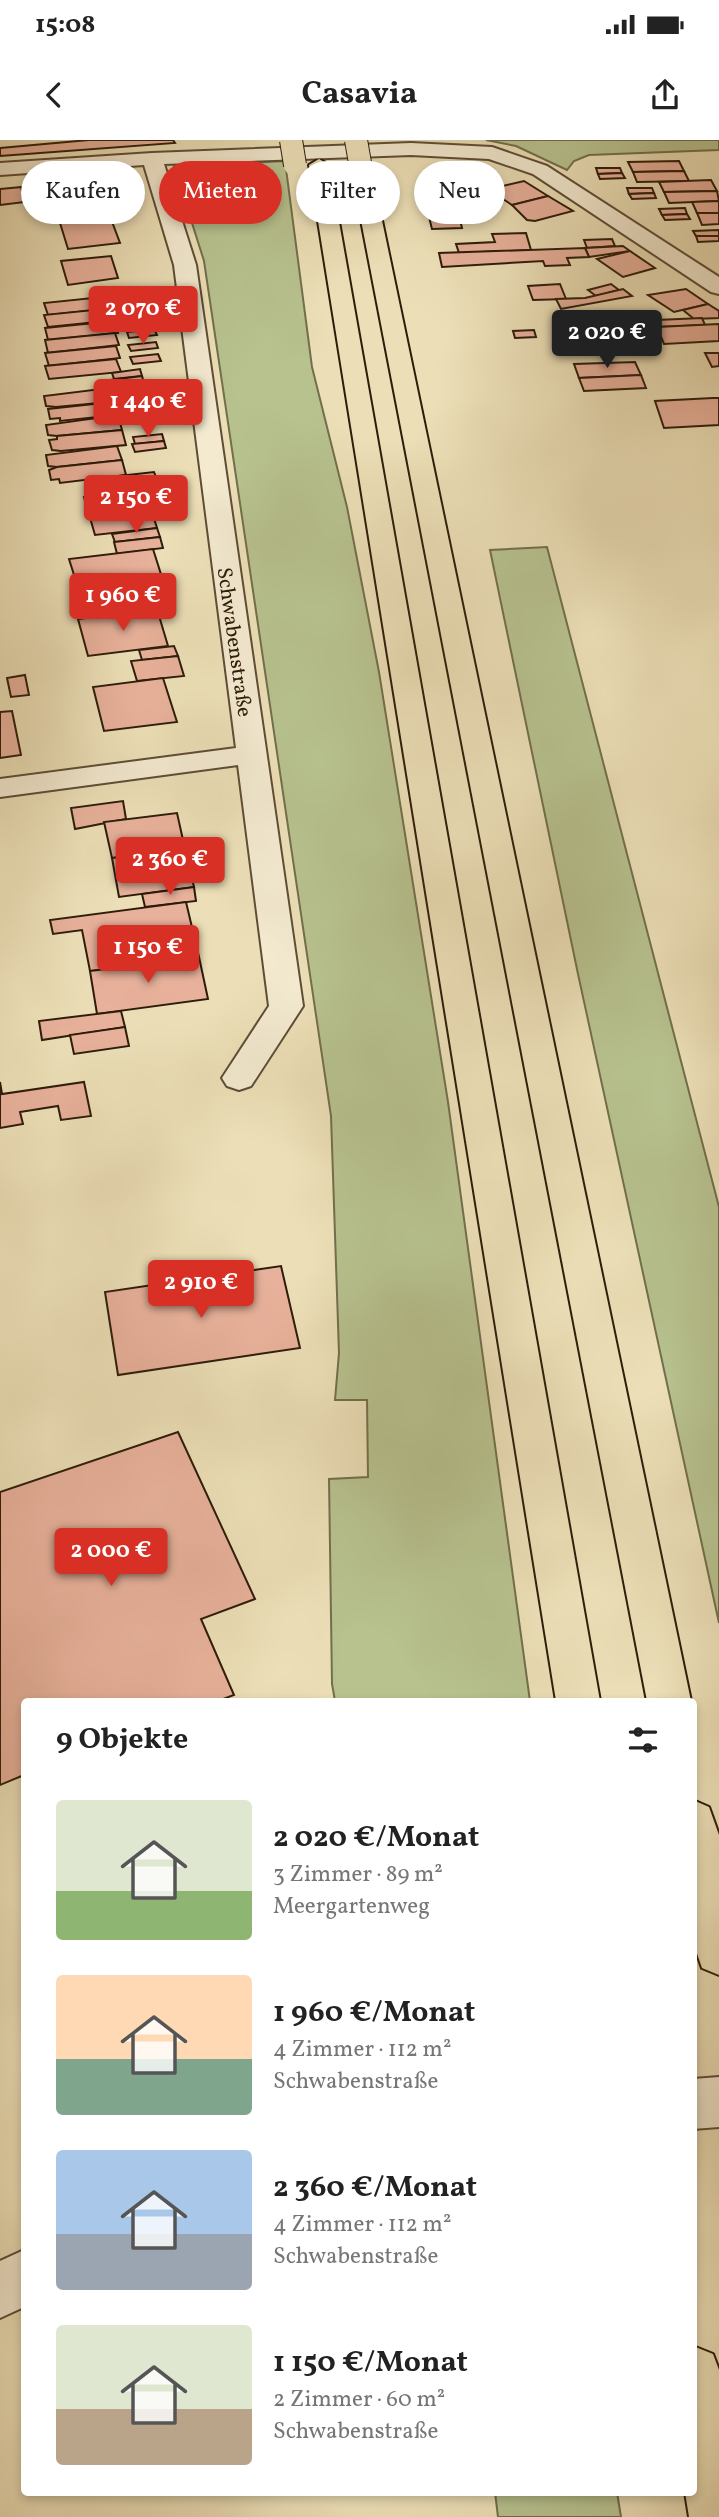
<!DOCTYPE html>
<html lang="de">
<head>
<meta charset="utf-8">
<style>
	body { margin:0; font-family:Vollkorn,serif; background:#f6f6f6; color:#222; height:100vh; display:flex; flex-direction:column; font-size:26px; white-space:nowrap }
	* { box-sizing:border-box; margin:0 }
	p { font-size:23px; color:#767676 }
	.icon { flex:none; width:38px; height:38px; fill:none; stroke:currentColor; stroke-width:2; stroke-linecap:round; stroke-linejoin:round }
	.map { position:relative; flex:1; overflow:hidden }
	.details { position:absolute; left:21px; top:1558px; width:676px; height:798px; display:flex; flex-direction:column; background:#fff; border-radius:7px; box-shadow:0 4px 10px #0003 }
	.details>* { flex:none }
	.guide { position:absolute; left:21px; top:21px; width:677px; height:63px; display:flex; gap:14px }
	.price { position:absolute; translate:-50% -60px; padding:0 16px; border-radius:7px; background:#d93025; color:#fff; font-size:23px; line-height:46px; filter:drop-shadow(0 2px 4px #0008) }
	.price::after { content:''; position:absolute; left:50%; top:42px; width:21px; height:16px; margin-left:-10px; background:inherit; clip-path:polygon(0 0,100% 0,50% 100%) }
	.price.current { background:#222; color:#fff }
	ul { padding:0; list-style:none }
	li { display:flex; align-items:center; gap:21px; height:175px; padding:0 35px }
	li span { display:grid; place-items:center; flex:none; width:196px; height:140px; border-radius:7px; color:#555 }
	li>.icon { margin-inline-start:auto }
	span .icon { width:84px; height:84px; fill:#fffc; stroke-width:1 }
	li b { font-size:30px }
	h2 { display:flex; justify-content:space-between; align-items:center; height:84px; padding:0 35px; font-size:30px }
	.chip { padding:0 24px; border-radius:32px; background:#fff; box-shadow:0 4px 10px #0003; font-size:24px; line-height:63px }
	.chip.current { background:#d93025; color:#fff }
	.status { display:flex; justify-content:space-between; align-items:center; height:49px; padding:0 35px; background:#fff; direction:ltr }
	.status svg { height:19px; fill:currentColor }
	header { display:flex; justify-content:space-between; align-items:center; height:91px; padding:0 35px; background:#fff; font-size:32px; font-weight:700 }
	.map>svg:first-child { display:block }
</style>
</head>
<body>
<div class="status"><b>15:08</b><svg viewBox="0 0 49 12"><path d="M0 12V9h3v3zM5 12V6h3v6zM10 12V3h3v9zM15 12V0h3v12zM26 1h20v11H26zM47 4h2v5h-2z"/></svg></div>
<header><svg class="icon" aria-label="back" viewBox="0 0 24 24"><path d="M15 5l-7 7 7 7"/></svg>Casavia<svg class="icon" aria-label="share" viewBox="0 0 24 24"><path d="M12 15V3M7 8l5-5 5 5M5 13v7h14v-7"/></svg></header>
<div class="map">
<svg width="719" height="2377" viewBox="0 0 719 2377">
	<rect width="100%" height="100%" fill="#ecdfb7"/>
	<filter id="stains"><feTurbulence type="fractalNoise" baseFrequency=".00286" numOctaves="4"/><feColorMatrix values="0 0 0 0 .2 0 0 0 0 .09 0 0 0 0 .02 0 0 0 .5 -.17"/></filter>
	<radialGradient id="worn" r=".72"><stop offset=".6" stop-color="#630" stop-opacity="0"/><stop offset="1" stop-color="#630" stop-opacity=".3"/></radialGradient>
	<g fill="#b7c28f" stroke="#726f4c" stroke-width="2">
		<path d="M486,0h233v10l-130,5 -15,6 -7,9 -51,-24z"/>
		<path d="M285,21l27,206 35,140 32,165 69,430 82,599h-195l-3,-17 -3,-205 39,-2 -1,-77h-32l4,-47 -8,-237 -127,-855 -30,-95z"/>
		<path d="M547,407l172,660v416l-141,-649 -88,-424z"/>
		<path d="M495,2352h122l4,25h-123z"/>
	</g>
	<g fill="#e8b19b" stroke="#2e1c0a" stroke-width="2">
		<path d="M89,0h84l2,3 -175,13v-8z"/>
		<path d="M679,21l5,10 -51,1 -5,-10z"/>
		<path d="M596,28h24l2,5 -24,1z"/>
		<path d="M684,31l5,10 -52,1 -4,-10z"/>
		<path d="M622,33l3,5 -25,1 -2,-5z"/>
		<path d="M109,39l7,20 -60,5 -6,-20z"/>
		<path d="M711,40l6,11 -53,1 -5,-10z"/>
		<path d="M524,41l24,15 -36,9 -9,-6 -6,2 -15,-10z"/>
		<path d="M51,45l4,15 -30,2 -4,-15z"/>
		<path d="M21,47l4,15 -25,3v-16z"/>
		<path d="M627,48h25l2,5 -25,1z"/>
		<path d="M717,51l2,10 -50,2 -5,-11z"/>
		<path d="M654,53l2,5 -24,1 -3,-5z"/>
		<path d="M548,56l25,15 -38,10 -8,-1 -15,-15z"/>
		<path d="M719,61v12h-22l-5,-11z"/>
		<path d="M120,67l2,5 -26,2 -2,-5z"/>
		<path d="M685,68l2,6 -25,1 -3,-6z"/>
		<path d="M109,73l2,6 -51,4 -2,-5z"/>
		<path d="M697,73h22v11l-17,1z"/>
		<path d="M687,74l3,5 -25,1 -3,-5z"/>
		<path d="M459,76l3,12 -30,1 -3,-12z"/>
		<path d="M111,79l9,24 -52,6 -8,-26z"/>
		<path d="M719,90v6h-23l-3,-5z"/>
		<path d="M526,93l5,17 -72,3 -3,-9 39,-2 -3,-8z"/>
		<path d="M696,96h23v5l-21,1z"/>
		<path d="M612,99l3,7 -28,2 -3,-8z"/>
		<path d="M623,106l7,5 -41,6 -4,-9z"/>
		<path d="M585,108l4,9 -22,1 3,7 -25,1 -2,-5 -101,6 -3,-14z"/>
		<path d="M630,111l25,17 -32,9 -26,-18z"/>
		<path d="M111,116l7,22 -50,7 -7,-24z"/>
		<path d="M560,144l6,15 -33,1 -5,-14z"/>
		<path d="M611,144l8,6 -23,6 -8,-6z"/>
		<path d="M134,148l2,6 -27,3 -2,-6z"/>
		<path d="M623,149l9,7 -71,13 -5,-10 29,-1z"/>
		<path d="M686,149l22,15 -34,8 -26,-17z"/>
		<path d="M112,156l4,12 -68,7 -4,-12z"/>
		<path d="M152,164l2,6 -27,3 -2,-6z"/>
		<path d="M708,164l11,7v7l-25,1 -11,-9z"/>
		<path d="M113,168l4,12 -69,7 -4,-12z"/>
		<path d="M153,176l2,7 -27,3 -2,-7z"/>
		<path d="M702,178l3,7 -46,2 -2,-7z"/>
		<path d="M114,181l4,12 -70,7 -3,-12z"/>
		<path d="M719,184v17l-55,3 -7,-17z"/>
		<path d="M154,189l3,6 -28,3 -2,-6z"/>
		<path d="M534,190l2,7 -21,1 -2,-7z"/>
		<path d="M115,193l4,12 -71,8 -3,-13z"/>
		<path d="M156,202l2,6 -27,3 -3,-6z"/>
		<path d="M116,206l4,12 -71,8 -4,-13z"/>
		<path d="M705,213h14v13l-7,1z"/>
		<path d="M158,214l3,7 -28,3 -3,-7z"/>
		<path d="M116,219l5,13 -72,7 -4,-13z"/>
		<path d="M635,222l6,13 -62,3 -5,-14z"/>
		<path d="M140,229l2,7 -28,3 -2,-6z"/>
		<path d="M641,235l5,13 -62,3 -5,-13z"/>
		<path d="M142,236l2,7 -33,4 -2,-7z"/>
		<path d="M117,247l4,14 -65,6 -10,-1 -2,-10z"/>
		<path d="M713,258h6v27l-55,3 -9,-27z"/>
		<path d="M121,261l5,13 -66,7v-3l-10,1 -2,-10z"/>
		<path d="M164,262l2,8 -30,3 -3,-8z"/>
		<path d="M118,275l4,15 -65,6 -9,-1 -2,-10z"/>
		<path d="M122,290l4,15 -65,6 -9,-1 -3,-10 8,-1v-3z"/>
		<path d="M162,294l2,7 -29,3 -2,-7z"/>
		<path d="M164,301l2,7 -31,4 -3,-8z"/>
		<path d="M117,306l5,14 -65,7 -9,-1 -2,-11z"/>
		<path d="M122,320l4,15 -66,8 -1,-4 -8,1 -2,-10 8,-3z"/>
		<path d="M154,332l3,8 -46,5 -2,-8z"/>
		<path d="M157,340l2,8 -14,2 -48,5 -2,-8z"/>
		<path d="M145,350l12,38 -62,7 -11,-38z"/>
		<path d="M157,388l3,9 -45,5 -3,-8z"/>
		<path d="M160,397l3,11 -46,6 -3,-12z"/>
		<path d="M153,409l12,38 -84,10 -12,-38z"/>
		<path d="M165,447l3,10 -34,5 -3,-11z"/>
		<path d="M168,457l3,10 -35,5 -3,-10z"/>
		<path d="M157,469l11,37 -80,10 -10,-37z"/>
		<path d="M174,506l4,10 -36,4 -3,-10z"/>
		<path d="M178,516l6,20 -47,5 -6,-20z"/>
		<path d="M25,535l4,20 -18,2 -4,-19z"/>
		<path d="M163,538l14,44 -73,9 -11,-44z"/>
		<path d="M12,571l9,44 -21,3v-46z"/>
		<path d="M123,661l3,18 -51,10 -4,-21z"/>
		<path d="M177,673l8,36 -73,9 -8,-36z"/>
		<path d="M185,709l9,38 -75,10 -7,-39z"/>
		<path d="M194,747l2,14 -51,6 -3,-13z"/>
		<path d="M186,762l13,55 -109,14 -8,-41 -29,4 -3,-14z"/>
		<path d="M199,817l9,42 -111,15 -7,-43z"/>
		<path d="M121,871l4,16 -83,13 -3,-19z"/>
		<path d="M125,887l4,19 -55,8 -4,-19z"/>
		<path d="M0,942l2,12 82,-12 7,34 -30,4 -3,-14 -38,6 3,12 -23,4z"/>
		<path d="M281,1126l19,82 -182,27 -13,-83z"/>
		<path d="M178,1292l77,167 -54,20 33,76 -16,6h-194v74l-24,10v-293z"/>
	</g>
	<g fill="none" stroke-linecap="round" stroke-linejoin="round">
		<g stroke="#5e4d35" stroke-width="4">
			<g id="street">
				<path d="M411,3l81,4 55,19 172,111v17l-8,-2 -178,-118 -44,-15 -78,-4 -247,9 32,101 107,741 -52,80 -12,4 -12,-4 -5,-8 47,-72 -31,-241 -238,32v-18l236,-31 -62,-483 -30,-100 -144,10v-12l152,-10z"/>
				<path d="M719,1937v50l-26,2v-50z"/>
				<path d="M24,2110v57l-24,11v-57z"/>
			</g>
		</g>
		<g stroke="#2e1c0a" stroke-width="4">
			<g id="highway">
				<path d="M360,17l10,6 321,1538h-44l-297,-1538z"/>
				<path d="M319,19l10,6 271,1536h-44l-247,-1536z"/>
				<path d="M693,1660l16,7 10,28v140l-17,-7 -9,-26z"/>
				<path d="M693,2206l20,8 6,16v147h-30l-4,-25h8z"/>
			</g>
		</g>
		<use href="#street" fill="#f3ead0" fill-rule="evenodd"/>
		<use href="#highway" fill="#ecdfb7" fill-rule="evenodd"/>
		<g stroke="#2e1c0a" stroke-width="24" stroke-linecap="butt">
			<g id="highway-bridge">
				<path d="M291,0l4,25"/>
				<path d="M356,0l4,23"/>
			</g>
		</g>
		<use href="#highway-bridge" stroke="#ecdfb7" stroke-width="22"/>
	</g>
	<g text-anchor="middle" stroke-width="6" stroke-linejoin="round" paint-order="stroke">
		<g font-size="21" fill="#2e1c0a" stroke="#f3ead0">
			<text transform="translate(235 502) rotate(82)" y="7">Schwabenstraße</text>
		</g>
	</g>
	<rect width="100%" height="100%" filter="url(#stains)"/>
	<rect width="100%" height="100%" fill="url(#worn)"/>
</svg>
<b class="price" style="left:143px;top:206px">2 070 €</b>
<b class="price current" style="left:607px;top:230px">2 020 €</b>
<b class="price" style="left:148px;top:299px">1 440 €</b>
<b class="price" style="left:136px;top:395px">2 150 €</b>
<b class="price" style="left:123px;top:493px">1 960 €</b>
<b class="price" style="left:170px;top:757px">2 360 €</b>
<b class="price" style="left:148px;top:845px">1 150 €</b>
<b class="price" style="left:201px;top:1180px">2 910 €</b>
<b class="price" style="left:111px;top:1448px">2 000 €</b>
<div class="guide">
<a class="chip">Kaufen</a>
<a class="chip current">Mieten</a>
<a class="chip">Filter</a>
<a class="chip">Neu</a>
</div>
<section class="details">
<h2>9 Objekte<svg class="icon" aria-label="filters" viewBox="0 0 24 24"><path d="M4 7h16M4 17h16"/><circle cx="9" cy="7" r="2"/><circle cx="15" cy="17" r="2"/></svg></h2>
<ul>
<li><span style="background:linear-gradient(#dfe7d0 65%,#8fb573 0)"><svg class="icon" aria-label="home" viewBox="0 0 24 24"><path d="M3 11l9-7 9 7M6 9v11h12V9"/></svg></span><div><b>2 020 €/Monat</b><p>3 Zimmer · 89 m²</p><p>Meergartenweg</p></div></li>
<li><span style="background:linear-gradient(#ffd9b3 60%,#7fa58c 0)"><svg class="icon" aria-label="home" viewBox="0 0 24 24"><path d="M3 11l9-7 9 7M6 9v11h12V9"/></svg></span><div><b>1 960 €/Monat</b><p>4 Zimmer · 112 m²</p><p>Schwabenstraße</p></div></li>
<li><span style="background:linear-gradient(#a9c7e8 60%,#9aa5b1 0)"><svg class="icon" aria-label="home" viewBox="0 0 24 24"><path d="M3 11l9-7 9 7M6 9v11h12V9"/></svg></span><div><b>2 360 €/Monat</b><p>4 Zimmer · 112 m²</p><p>Schwabenstraße</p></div></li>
<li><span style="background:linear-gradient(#dfe7d0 60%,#b9a48a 0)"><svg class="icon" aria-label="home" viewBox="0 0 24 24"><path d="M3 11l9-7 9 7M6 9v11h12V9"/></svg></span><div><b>1 150 €/Monat</b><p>2 Zimmer · 60 m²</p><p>Schwabenstraße</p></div></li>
</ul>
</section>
</div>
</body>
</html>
